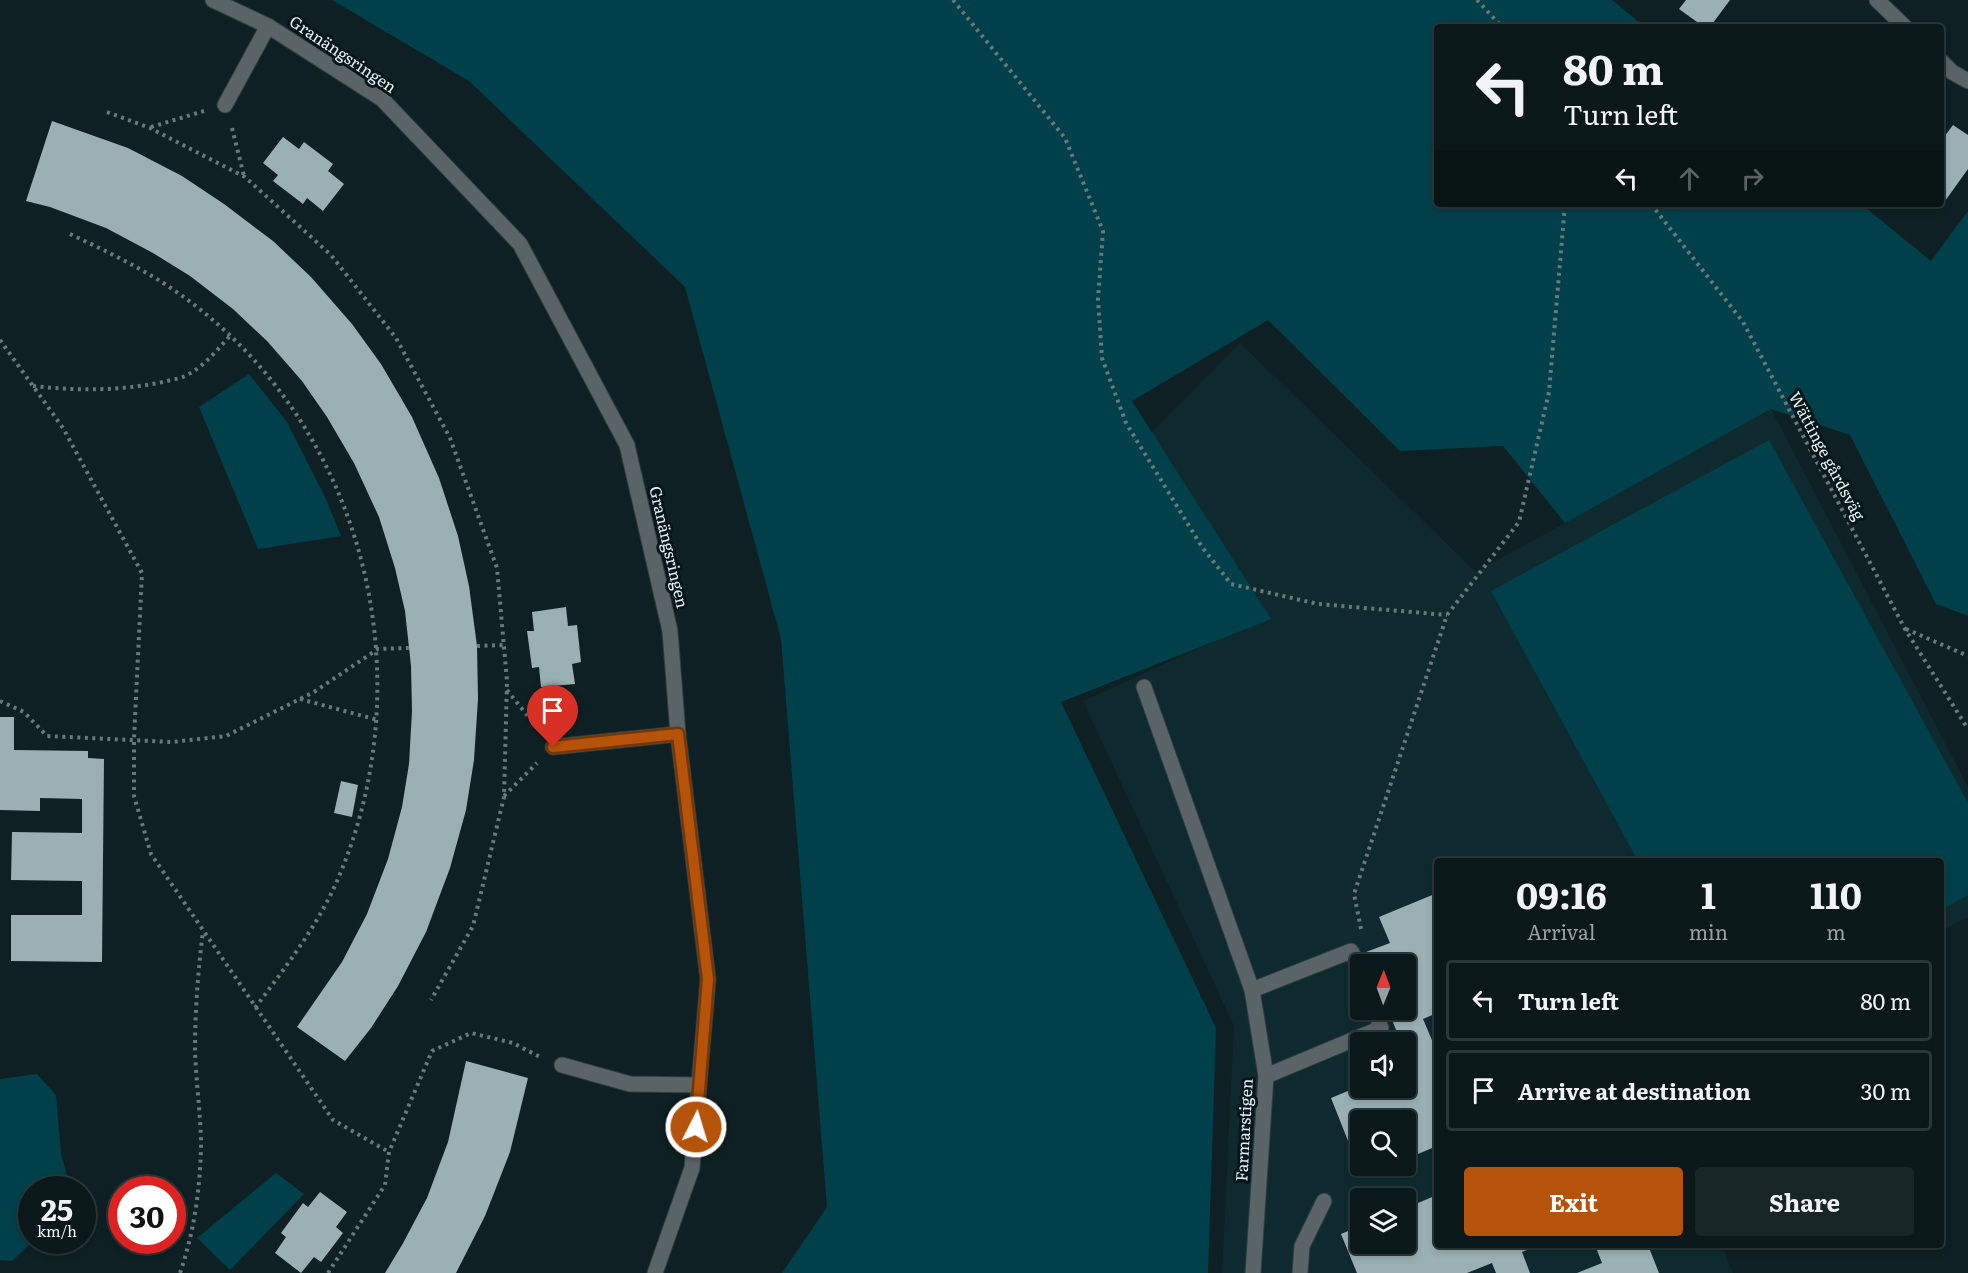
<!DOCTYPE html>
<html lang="en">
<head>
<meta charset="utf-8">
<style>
  body { margin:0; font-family:Literata,serif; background:#182527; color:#f1f3f6; height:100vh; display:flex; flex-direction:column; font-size:22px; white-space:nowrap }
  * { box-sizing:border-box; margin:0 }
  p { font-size:20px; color:#99a0a2 }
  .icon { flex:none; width:33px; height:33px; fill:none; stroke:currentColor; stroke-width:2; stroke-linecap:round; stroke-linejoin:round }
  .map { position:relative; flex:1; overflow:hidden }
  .side { position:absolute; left:1434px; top:858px; width:510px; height:390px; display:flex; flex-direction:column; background:#0a181a; border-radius:6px; box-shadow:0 3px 9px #0003,0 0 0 2px #2a3739 }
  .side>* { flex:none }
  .guide { position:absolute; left:1434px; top:24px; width:510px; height:183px; border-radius:6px; box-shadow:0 3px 9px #0003,0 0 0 2px #2a3739; background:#0a181a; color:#f1f3f6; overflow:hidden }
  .needle { width:39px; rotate:1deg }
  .buttons { position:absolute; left:1350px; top:954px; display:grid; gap:12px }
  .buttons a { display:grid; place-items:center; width:66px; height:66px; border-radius:6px; background:#0a181a; box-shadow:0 3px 9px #0003,0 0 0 2px #2a3739; font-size:30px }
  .speed { position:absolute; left:18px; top:1176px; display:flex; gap:12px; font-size:30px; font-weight:700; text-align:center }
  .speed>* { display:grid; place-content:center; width:78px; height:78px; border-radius:50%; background:#0a181a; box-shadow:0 3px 9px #0003,0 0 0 2px #2a3739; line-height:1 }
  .speed small { font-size:15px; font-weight:400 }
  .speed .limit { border:9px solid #d22; background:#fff; color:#111 }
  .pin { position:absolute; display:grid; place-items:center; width:51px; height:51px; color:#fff; margin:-62px -26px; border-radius:50% 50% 50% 0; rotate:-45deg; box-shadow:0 0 6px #0007 }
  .pin .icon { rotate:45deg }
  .me { position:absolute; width:66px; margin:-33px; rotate:5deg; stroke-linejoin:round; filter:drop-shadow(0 0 4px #0008) }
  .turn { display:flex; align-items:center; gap:21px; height:126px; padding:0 30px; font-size:27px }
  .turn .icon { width:78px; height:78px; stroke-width:2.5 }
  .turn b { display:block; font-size:42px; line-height:51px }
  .lanes { display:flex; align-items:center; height:57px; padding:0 30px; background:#0003; justify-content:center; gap:30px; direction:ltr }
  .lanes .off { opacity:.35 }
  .eta { display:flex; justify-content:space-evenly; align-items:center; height:102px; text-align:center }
  .eta b { font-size:36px; font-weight:700; line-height:42px }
  .cta { display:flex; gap:12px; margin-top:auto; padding:12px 30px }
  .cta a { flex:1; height:69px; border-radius:6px; background:#b45309; color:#fff; font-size:24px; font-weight:700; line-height:69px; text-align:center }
  .cta a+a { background:#182527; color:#f1f3f6 }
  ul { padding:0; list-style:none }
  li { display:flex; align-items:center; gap:18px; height:81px; margin:0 12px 9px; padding:0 18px; border:3px solid #2a3739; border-radius:6px }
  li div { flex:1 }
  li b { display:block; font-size:22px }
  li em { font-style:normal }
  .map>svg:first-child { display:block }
  .built { fill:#0e2a2f; fill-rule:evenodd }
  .green { fill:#00404a }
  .building { fill:#9bb0b4 }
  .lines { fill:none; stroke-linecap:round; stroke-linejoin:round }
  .service-casing { stroke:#2c3d40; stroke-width:17 }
  .minor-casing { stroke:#2c3d40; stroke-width:17 }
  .path { stroke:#69787b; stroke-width:4; stroke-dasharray:3 4.5; stroke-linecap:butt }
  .service { stroke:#5a6365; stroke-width:15 }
  .minor { stroke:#5a6365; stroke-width:15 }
  .route-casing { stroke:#753606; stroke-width:15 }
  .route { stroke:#b45309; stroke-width:10 }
  .labels { text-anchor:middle; stroke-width:6; stroke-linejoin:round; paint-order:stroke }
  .street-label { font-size:16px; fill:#e5f0f3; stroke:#05161a }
</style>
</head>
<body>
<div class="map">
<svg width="1968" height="1273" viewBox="0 0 1968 1273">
  <rect width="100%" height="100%" fill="#0e2023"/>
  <path class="built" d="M1240,343L1476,572L1771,409L1968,787V917L1941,931V861H1437V1245H1721L1733,1273H1222L1234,1026L1083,701L1226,636L1124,460ZM1360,964H1406V1010H1360ZM1360,1042H1406V1088H1360ZM1360,1120H1406V1166H1360ZM1360,1198H1406V1244H1360Z"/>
  <path class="green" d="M332,0H1612L1645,27H1437V204H1861L1931,261L1968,211V616L1936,604L1850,435L1771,409L1565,523L1503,446L1400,451L1268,320L1132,401L1271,619L1061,702L1216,1028L1208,1273H782L827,1207L781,639L685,287L469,81Z
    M249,374L287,422L326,499L341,536L258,549L199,407Z
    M1769,440L1968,803V895L1941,910V861H1638L1491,591Z
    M37,1074L56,1095L61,1154L71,1189L32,1190V1240L33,1241L12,1261L0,1260V1079Z
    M276,1173L304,1194L230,1270L197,1238Z"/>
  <path class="building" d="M1686,0H1730L1710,27H1704L1679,9Z
    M52,121L128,148L182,176L224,204L273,241L311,277L352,324L381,364L412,417L439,478L458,536L469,586L477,646L478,699L474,760L466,810L450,868L426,932L398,986L371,1028L345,1061L297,1027L342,962L367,914L388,859L402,807L409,764L412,711L411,666L405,611L395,568L379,517L354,463L327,417L302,381L267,341L233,309L190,276L153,253L106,228L50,207L26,201Z
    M1953,125L1968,135V169L1940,208L1935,204H1941V141Z
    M283,137L299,149L304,142L333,164L328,171L344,184L323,211L307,198L303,204L273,181L278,175L263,163Z
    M566,607L568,626L577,625L581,662L572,664L575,684L541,687L539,667L532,668L527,631H534L532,612Z
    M0,717H14V750L88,751V758L104,759L102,962L11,961V915H82V881L11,880L12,832L82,833V799L40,798V811L0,810Z
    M341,781L358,785L352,817L334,813Z
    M1437,893V1013L1423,1019L1437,1052V1146L1406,1159V1120H1360V1166H1389L1362,1176L1331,1098L1360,1086L1406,1088V1067L1410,1065L1406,1053V1042H1401L1388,1010H1406V964H1370L1366,952L1390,943L1379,917Z
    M466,1061L528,1078L510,1152L485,1216L456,1273H385L402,1245L427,1198L448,1142Z
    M320,1192L347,1212L336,1227L343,1233L321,1262L314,1257L301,1273L275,1253L286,1237L281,1233L303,1203L308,1207Z
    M1437,1195V1245H1538L1522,1252L1530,1273H1496L1492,1263L1467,1273H1357L1341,1234L1360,1226V1244H1406V1208Z
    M1595,1245H1648L1659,1273H1577L1602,1263Z"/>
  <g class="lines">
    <defs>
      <path id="service" d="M1877,0L1905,27
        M1941,61L1952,72L1968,81
        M225,105L268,26
        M1144,687L1252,990L1351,951L1360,968
        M553,747L678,734
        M562,1065L630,1084L699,1085
        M1266,1076L1381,1028L1375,1010
        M1300,1273L1302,1246L1324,1201"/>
      <path id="minor" d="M213,0L268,26L382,99L520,244L627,445L670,631L678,734L708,979L692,1168L655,1273
        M1252,990L1266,1076L1253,1273"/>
    </defs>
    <use href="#service" class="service-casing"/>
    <use href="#minor" class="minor-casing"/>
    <path class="path" d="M953,0L1065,138L1103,231L1098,299L1102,358L1126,423L1202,547L1231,584L1318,604L1447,615
      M1477,0L1502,27
      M107,112L150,128L245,177L331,255L396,338L450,438L497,568L507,681L504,797L473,926L431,1000
      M151,127L204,111
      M232,128L244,176
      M1651,204L1743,322L1905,629L1968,729
      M70,234C108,252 146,270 181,295C362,424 425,670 340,874C320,923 287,965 255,1008
      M0,340L63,428L142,573L134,739V796L151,854L333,1120L389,1152
      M33,386C77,391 119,391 163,382C170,380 179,379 185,376C204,367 216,351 230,336
      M1906,629L1968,656
      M477,646L504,645
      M507,690L538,729
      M300,699L378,720
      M0,701L24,712L47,736L172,742L226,736L314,692L378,649L409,648
      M504,796L537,763
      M1361,929L1354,894L1447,615L1519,522L1549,392L1565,204
      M180,1273C194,1233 200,1189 201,1147C201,1115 196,1083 195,1050C195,1011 198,971 203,931
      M328,1273L385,1185L389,1152L432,1051L471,1033L513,1043L542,1058"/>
    <use href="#service" class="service"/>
    <use href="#minor" class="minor"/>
  </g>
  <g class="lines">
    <defs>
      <path id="route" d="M553,747L678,734L708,979L696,1127"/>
    </defs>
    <use href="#route" class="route-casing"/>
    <use href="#route" class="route"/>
  </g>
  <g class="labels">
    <g class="street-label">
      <text transform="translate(343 54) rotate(34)" y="6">Granängsringen</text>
      <text transform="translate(1827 456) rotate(62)" y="6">Wättinge gårdsväg</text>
      <text transform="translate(669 547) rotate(77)" y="6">Granängsringen</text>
      <text transform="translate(1244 1130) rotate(-87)" y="6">Farmarstigen</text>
    </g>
  </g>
</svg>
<div class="buttons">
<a><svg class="needle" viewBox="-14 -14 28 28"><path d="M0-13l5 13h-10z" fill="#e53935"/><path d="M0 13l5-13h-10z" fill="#99a0a2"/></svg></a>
<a><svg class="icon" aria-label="sound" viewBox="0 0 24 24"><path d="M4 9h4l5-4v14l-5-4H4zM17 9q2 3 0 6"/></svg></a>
<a><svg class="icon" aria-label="search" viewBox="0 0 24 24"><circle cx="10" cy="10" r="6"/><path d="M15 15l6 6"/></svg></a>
<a><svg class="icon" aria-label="layers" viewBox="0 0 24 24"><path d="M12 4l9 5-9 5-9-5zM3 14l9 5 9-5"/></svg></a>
</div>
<div class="speed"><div>25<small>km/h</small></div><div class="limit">30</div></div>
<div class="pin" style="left:553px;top:747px;background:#d93025"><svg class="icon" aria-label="arrive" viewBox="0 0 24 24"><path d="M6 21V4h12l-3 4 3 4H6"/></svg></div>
<svg class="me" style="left:696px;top:1127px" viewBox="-20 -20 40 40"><circle r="17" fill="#b45309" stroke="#fff" stroke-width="3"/><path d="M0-11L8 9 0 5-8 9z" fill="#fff"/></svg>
<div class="guide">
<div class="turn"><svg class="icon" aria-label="left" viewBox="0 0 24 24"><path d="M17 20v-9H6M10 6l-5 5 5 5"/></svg><div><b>80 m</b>Turn left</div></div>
<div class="lanes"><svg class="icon" aria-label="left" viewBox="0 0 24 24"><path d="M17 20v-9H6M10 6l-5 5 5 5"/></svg><svg class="icon off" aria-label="ahead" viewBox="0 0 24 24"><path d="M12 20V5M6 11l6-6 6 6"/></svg><svg class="icon off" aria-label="right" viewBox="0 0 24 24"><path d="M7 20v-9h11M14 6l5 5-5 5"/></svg></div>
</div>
<section class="side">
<div class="eta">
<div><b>09:16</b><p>Arrival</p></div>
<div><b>1</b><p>min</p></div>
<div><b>110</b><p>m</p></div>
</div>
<ul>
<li><svg class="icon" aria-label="left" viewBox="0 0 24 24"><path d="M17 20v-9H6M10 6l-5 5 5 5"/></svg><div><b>Turn left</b></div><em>80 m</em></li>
<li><svg class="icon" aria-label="arrive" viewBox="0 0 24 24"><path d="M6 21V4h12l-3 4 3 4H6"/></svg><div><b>Arrive at destination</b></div><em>30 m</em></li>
</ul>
<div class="cta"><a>Exit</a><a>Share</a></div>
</section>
</div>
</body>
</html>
